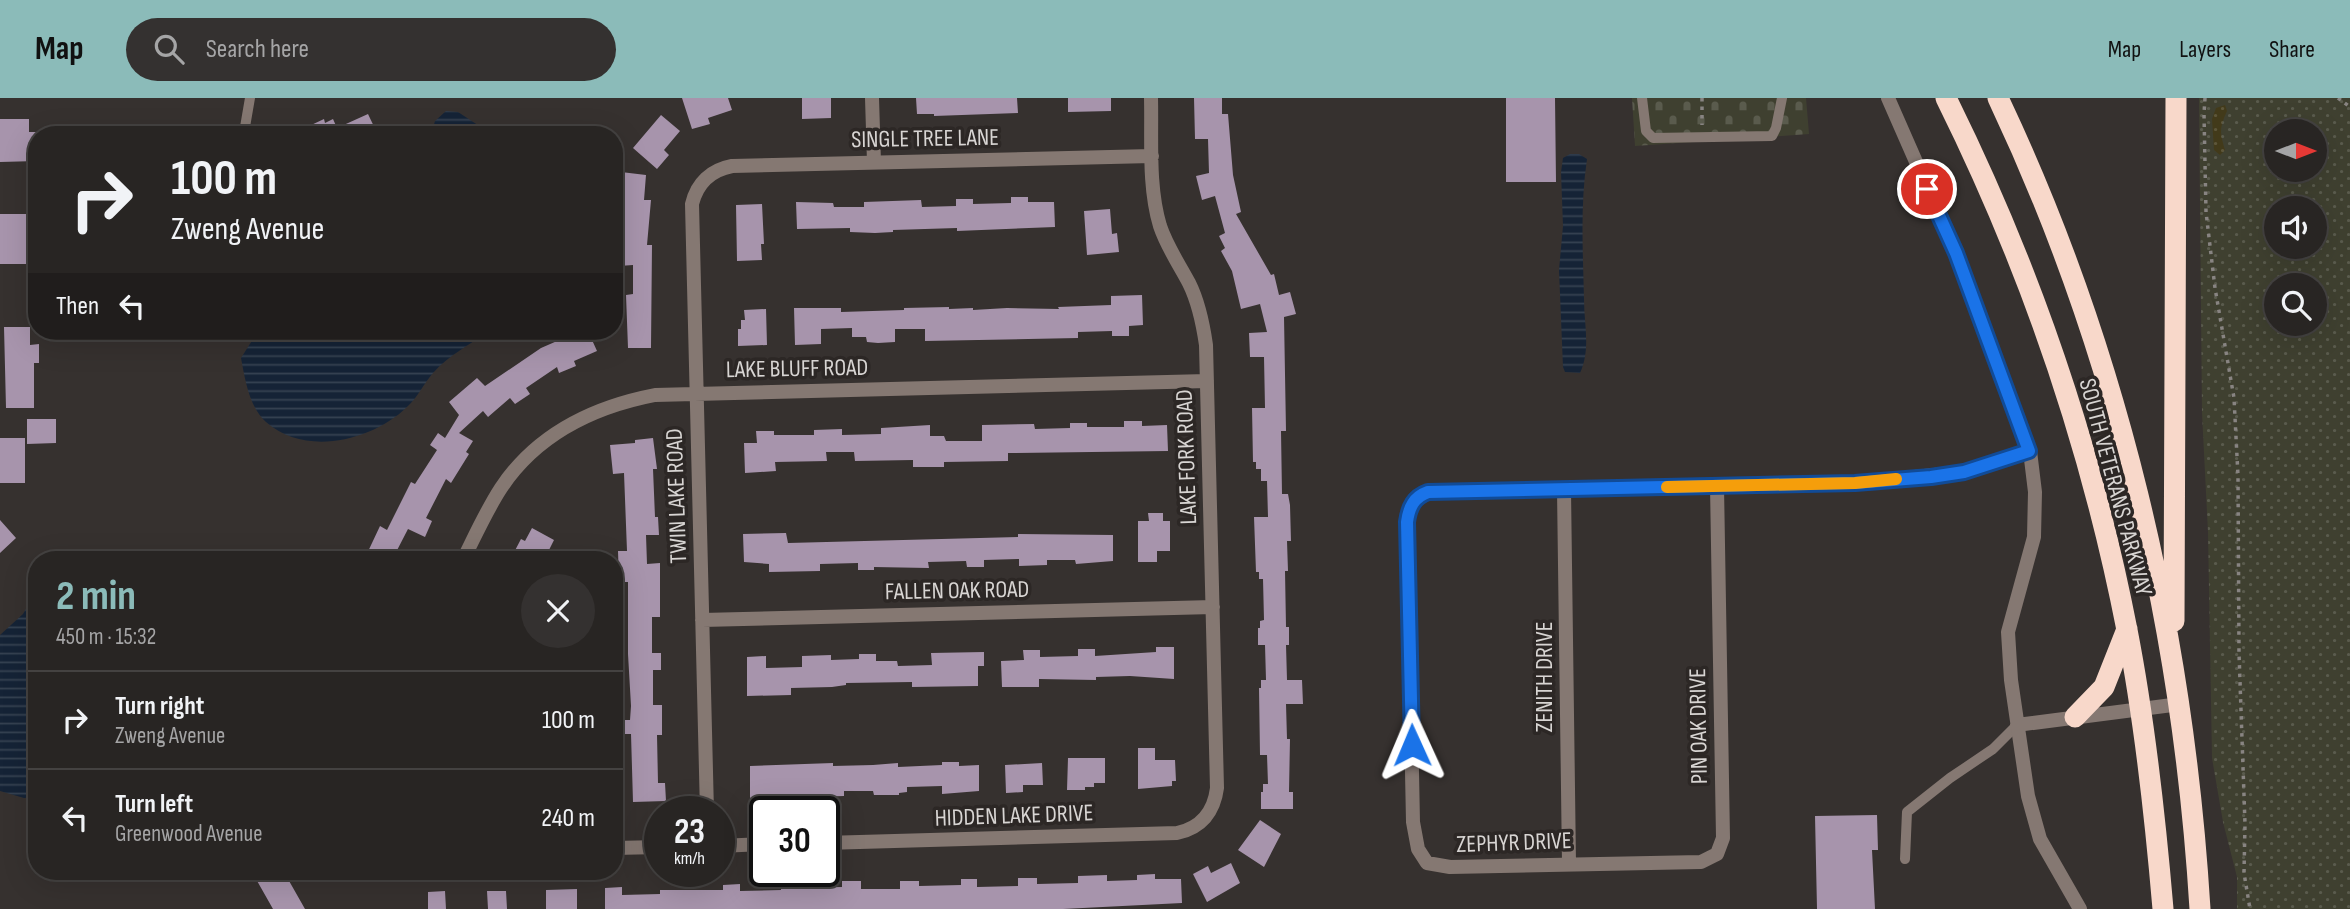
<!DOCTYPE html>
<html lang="en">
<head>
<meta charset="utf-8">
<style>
  body { margin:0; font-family:"Sofia Sans Condensed",sans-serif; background:#343130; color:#f1f3f6; height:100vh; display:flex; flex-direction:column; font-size:26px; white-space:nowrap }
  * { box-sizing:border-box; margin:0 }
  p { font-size:23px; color:#a5a5a6 }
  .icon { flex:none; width:38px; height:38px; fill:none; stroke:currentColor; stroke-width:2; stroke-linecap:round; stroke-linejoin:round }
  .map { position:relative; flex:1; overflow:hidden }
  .drawer { position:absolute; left:28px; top:453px; width:595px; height:329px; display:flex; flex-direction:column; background:#282523; border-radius:28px; box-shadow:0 7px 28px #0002,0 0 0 2px #444241 }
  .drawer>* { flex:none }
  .guide { position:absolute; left:28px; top:28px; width:595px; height:214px; border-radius:28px; box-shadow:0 7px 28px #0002,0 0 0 2px #444241; background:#282523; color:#f1f3f6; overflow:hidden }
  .needle { width:46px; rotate:90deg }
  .fabs { position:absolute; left:2264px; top:21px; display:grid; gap:14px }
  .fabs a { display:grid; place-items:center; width:63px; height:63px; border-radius:50%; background:#282523; box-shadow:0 7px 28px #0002,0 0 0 2px #444241; font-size:35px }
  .speed { position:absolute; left:644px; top:698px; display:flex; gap:14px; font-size:35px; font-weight:700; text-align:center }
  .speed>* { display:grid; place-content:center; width:91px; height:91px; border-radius:50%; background:#282523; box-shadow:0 7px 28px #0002,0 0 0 2px #444241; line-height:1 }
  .speed small { font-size:18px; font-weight:400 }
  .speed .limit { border:4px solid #111; border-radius:10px; background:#fff; color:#111 }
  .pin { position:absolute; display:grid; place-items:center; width:60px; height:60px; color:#fff; margin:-30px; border:4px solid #fff; border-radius:50%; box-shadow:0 2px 7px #0007 }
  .me { position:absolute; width:77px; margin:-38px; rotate:359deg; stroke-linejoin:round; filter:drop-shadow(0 0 5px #0008) }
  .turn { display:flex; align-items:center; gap:24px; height:147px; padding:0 28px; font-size:32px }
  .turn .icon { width:91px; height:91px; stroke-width:2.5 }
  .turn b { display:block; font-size:49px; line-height:60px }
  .then { display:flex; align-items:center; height:66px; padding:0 28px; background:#0003; gap:14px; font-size:26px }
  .round { display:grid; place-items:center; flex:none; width:74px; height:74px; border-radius:37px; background:#343130 }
  .headline { display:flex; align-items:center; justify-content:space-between; height:119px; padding:0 28px }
  h1 { font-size:42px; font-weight:700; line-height:52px; color:#8bbbb9 }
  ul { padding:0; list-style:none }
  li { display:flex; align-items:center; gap:21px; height:98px; padding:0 28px; border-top:2px solid #444241 }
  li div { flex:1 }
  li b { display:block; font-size:26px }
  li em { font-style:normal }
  header { display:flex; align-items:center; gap:42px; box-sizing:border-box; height:98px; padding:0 35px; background:#8bbbb9; color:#111 }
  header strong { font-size:33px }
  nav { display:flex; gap:38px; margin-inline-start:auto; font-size:24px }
  .search { width:490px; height:63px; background:#343130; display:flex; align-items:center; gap:18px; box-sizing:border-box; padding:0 24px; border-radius:38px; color:#a5a5a6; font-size:26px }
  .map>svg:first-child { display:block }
  .grass { fill:url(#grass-dots); fill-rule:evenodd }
  .sand { fill:url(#sand-dots) }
  .cemetery { fill:url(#cemetery-stones) }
  .water { fill:url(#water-rules) }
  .building { fill:#a794ac }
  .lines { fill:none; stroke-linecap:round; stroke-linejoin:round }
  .path { stroke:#888482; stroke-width:3.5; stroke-dasharray:3.5 5; stroke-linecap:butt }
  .lane { stroke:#857872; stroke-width:10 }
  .street { stroke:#857872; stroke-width:14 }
  .highway { stroke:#f8d8ca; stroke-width:21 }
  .route-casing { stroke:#114b97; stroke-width:18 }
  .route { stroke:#1a73e8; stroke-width:12 }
  .slow { stroke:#f59e0b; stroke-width:12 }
  .labels { text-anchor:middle; stroke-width:7; stroke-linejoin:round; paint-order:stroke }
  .street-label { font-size:24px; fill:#d8d5d3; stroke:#2c2725 }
</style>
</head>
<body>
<header>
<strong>Map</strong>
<div class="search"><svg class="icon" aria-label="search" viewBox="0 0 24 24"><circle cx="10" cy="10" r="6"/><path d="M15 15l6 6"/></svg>Search here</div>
<nav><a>Map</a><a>Layers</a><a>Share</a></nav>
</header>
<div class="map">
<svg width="2350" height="811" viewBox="0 0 2350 811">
  <defs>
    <pattern id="grass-dots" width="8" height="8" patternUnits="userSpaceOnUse" patternTransform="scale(1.75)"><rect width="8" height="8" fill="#3f4030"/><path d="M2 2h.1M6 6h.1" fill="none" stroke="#5a5b4d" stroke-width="1.8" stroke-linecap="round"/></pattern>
    <pattern id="sand-dots" width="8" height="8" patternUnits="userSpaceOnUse" patternTransform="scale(1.75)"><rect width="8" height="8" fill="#423a1a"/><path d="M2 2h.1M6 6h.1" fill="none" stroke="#5d563a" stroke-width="1.8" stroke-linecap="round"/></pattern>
    <pattern id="cemetery-stones" width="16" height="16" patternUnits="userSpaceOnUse" patternTransform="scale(1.75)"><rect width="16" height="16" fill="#3f4030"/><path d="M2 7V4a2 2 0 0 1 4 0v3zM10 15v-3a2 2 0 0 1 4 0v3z" fill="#5a5b4d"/></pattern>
    <pattern id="water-rules" width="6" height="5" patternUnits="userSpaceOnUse" patternTransform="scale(1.75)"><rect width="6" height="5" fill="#152336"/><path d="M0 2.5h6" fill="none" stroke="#364252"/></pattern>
  </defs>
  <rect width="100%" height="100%" fill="#36312f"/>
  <path class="grass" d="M2199,0H2350V811H2237V779L2223,724L2212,660L2208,434L2202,315ZM2277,33H2315V72H2277ZM2277,110H2315V149H2277ZM2277,187H2315V226H2277Z"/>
  <path class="sand" d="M2225,7L2227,13C2219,31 2220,34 2225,52L2220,57L2214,52L2212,21L2216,10Z"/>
  <path class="cemetery" d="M1632,0H1806L1809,36L1635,48Z"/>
  <path class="water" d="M446,13L458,14L493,37H431L435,23Z
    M1570,56H1579L1587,61C1580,107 1583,156 1584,201C1584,227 1591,251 1580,275L1565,274L1563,269L1559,172L1563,128L1561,74L1563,60Z
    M258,233H390C399,237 410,239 418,233H488C469,248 450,256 433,275C424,285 418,299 407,309C372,343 305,359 266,324C249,309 245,281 241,260Z
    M37,492V699L24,700L0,693V537L23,516Z"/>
  <path class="building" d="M682,0H728L732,12L708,20L710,26L692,31Z
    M802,0H831V20L802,21Z
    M916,0H1017L1018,15L934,18V16H917Z
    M1068,0H1111V13L1068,14Z
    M1194,0H1222V16H1228L1233,77L1241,114L1236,116L1271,177L1274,176L1279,197L1290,194L1296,216L1284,219L1286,333H1281L1282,396H1288L1290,407L1291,443H1287L1288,473H1285L1286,529H1289V547H1286L1287,582H1302L1303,606H1286L1287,641H1290L1289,694H1293V711H1261V694H1263V686H1268L1267,657H1260L1259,590H1261V582H1266L1265,547H1258V530H1260V523L1264,522L1263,481H1259V474H1256L1254,419H1268L1267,383H1261V371H1256V364H1253L1252,310H1265L1264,259H1250L1249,235L1267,234L1260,206L1241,211L1232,173L1221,153L1225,150L1219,138L1225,135L1215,98L1202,102L1196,78L1209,75L1208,41H1195Z
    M1506,0H1555L1556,84H1506Z
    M368,16L378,37H290L324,21L325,25L333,21L337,30Z
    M661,17L680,33L664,52L669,57L657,71L633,50Z
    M0,21H29V34H37V63L0,64Z
    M621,74L646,77L644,102H651L647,147H652L651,250H628L626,197L633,196V167L619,168L618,147H614Z
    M1011,99H1028V104H1054L1055,129L957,133V130L893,132V134L875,135L850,134V130L797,131L796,104L833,105L834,109H864V104L921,102L922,109L956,108V101H973V106L1011,105Z
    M762,106L764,146H761L762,162L737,163L736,107Z
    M1110,111L1112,136L1117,135L1119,154L1087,157L1084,113Z
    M0,116H27V166H0Z
    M1142,197L1143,227L1129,228V238H1112V233L1078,234V240L925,243V231H895V244L878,245L867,244L866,239H852V230L821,231V246L795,247L794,210H841V214L904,212V210L949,209V211L973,210V212L1007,210L1059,211L1058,209L1111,207V198Z
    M766,211L767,247L738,248V231H741V222H745L744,212Z
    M4,229H30V247L39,246V265H34V310H6Z
    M580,233H588L597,253L574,263L576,268L559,275L557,269L526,290L530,296L515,306L510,300L488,319L483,313L459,335L473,343L466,354L469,356L451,385L446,381L426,420L432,423L425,439L408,431L392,462H364L380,428L387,432L411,384L415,386L437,352L430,347L438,335L445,340L459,317L449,304L477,280L485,288L541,250Z
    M27,321H56V345L27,346Z
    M1124,323H1142V328L1167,327L1168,353L1008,355V363L944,364V369H913V362L855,363L854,354H826L827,363L775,364L776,373L745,375L744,345H757L756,333H774V337H814V332L842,331V337L881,336V330L930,327V338H944L946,343H982V327L1034,326L1035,331L1070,330V325H1087V329H1124Z
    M0,340H25V385H0Z
    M653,340L657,371H653L655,419H658L659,437H646L647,466L660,465V519H652V555H661V572H653V607H662V637H657L658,685H665L666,703L633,704L631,636H623V622H630L631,608L628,556V484H619L618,453H627L624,375L613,376L610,347L635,345V342Z
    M1148,415H1163V423H1170V453H1157V464H1138V423H1149Z
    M0,422L16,440L0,455Z
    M532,430L554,442L544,462H510L521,441L525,443Z
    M786,435L788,445L1018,439V436L1113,437V463L1076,466L1075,462H1047V467L1019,468V461L984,462V469H967L966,463L928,464L929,470L874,469V472H858V465L820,466V473L769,474V466L744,464L743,436Z
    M1156,549H1174V581L1130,578L1096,579V582L1039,581V589H1002L1001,563L1024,562L1023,552H1040V559L1078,558V551H1095V558L1156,554Z
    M984,554V568H978V588L912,589V584L846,585V587L832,589L791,590V597L747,598V559L766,558V570L802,569V558L831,557V562L859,561V556H876V563H897L898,568L932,567L931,555Z
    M1138,650H1155V662H1175L1176,683H1172V688L1138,691Z
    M1068,660H1105V685H1094V689H1085V692H1067Z
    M942,664H959V668L979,667V693L942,696V688L907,689V694L899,695V697H874L873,693H844V698L750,701V668L833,665V668L873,667L898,665V669L942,667Z
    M1042,665L1043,687H1023V694L1006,695L1005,667Z
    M1877,717L1878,752H1872L1875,811H1817L1815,718Z
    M1260,722L1281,736L1264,769L1238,752Z
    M1231,765L1240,785L1207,804L1193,776L1208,768L1211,775Z
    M252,774H284L305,811H273Z
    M1155,776V781H1181L1182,805L1063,811H605V790L622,789V797L660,796V792H723V787L740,786V793L781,792V786L800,785V790L842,789V783H861V791H900V783H919V788L961,787V781H977V789L1018,788V780H1037V786L1078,785V778L1107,777V783L1137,782V777Z
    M577,791V811H546V792Z
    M445,793L446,811H428V794Z
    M487,793H506L507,811H488Z"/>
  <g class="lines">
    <path class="path" d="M1702,0V27
      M2205,0L2204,16L2206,114L2215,190L2234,300L2238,378L2239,555L2245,726L2244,775L2250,811
      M2338,0L2350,9"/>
    <path class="lane" d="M1642,0L1646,33L1653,40L1772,38L1776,30L1782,0
      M245,29L250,0
      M1905,761L1907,714L1950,680L1993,651L2017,627"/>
    <path class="street" d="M872,0L874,64
      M1888,0L1956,155L2030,353L2035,394L2034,439L2008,534L2011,582L2028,698L2040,741L2080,811
      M1717,388L1723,740L1717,756L1701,764L1450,769L1427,765L1418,751L1413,724L1407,424C1409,409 1414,399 1428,394L1855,385L1964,374L2030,353
      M1564,392L1569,765
      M463,462C475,438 486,413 501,390C537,336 593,309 655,297L1207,283
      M702,522L1213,509
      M2017,627L2180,606
      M707,714L692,106C697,85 711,72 732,68L1152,58
      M824,745L1177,735C1201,730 1214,714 1217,690L1206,247C1203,226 1199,205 1189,185C1179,166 1167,149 1160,128C1148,88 1152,42 1151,0
      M719,748L765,746
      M614,750L660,749"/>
    <path class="highway" d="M1946,0C2029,167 2091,348 2127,532C2145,624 2155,717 2163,811
      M1998,0C2118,253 2183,532 2200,811
      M2174,523L2176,0
      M2075,619L2104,589L2127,531"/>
  </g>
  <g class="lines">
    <defs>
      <path id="route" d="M1412,647L1407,424C1409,409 1414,399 1428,394L1855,385L1931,379L1964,374L2029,353L1956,155L1927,91"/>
    </defs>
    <use href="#route" class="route-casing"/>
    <use href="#route" class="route"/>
    <path class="slow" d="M1667,389L1855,385L1896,381"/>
  </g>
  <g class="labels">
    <g class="street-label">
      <text transform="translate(925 40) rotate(-1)" y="8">SINGLE TREE LANE</text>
      <text transform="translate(797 270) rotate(-1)" y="8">LAKE BLUFF ROAD</text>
      <text transform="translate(1186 359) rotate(-92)" y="8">LAKE FORK ROAD</text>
      <text transform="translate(2116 389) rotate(75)" y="8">SOUTH VETERANS PARKWAY</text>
      <text transform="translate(676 398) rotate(-92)" y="8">TWIN LAKE ROAD</text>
      <text transform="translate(957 492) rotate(-1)" y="8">FALLEN OAK ROAD</text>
      <text transform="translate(1544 579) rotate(-90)" y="8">ZENITH DRIVE</text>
      <text transform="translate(1698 628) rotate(-91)" y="8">PIN OAK DRIVE</text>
      <text transform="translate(1014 717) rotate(-2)" y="8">HIDDEN LAKE DRIVE</text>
      <text transform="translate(1514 744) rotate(-2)" y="8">ZEPHYR DRIVE</text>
    </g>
  </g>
</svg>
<div class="fabs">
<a><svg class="needle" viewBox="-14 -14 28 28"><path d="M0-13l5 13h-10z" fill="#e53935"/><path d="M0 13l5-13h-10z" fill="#a5a5a6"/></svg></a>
<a><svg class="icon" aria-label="sound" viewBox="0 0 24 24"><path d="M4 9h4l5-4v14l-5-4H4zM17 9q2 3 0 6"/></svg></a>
<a><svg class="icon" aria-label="search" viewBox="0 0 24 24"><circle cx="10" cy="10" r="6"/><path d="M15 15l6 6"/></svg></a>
</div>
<div class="speed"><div>23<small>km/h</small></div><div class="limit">30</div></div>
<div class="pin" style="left:1927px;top:91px;background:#d93025"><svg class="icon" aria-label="arrive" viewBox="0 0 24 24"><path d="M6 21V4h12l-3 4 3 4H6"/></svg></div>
<svg class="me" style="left:1412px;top:647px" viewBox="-20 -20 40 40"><path d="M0-17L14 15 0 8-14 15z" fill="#1a73e8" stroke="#fff" stroke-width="4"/></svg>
<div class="guide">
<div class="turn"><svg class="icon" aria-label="right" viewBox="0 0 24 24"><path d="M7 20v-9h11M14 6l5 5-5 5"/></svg><div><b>100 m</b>Zweng Avenue</div></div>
<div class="then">Then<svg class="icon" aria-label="left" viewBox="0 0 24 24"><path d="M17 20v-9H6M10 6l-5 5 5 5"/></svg></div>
</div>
<section class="drawer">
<div class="headline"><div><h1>2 min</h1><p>450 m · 15:32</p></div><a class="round"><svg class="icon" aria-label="close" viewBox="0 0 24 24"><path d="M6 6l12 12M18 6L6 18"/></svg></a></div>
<ul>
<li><svg class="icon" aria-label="right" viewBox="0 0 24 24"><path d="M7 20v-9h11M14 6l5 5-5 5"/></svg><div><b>Turn right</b><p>Zweng Avenue</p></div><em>100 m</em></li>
<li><svg class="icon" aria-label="left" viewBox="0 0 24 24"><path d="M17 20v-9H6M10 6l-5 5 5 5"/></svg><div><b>Turn left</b><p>Greenwood Avenue</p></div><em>240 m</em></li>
</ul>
</section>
</div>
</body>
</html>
